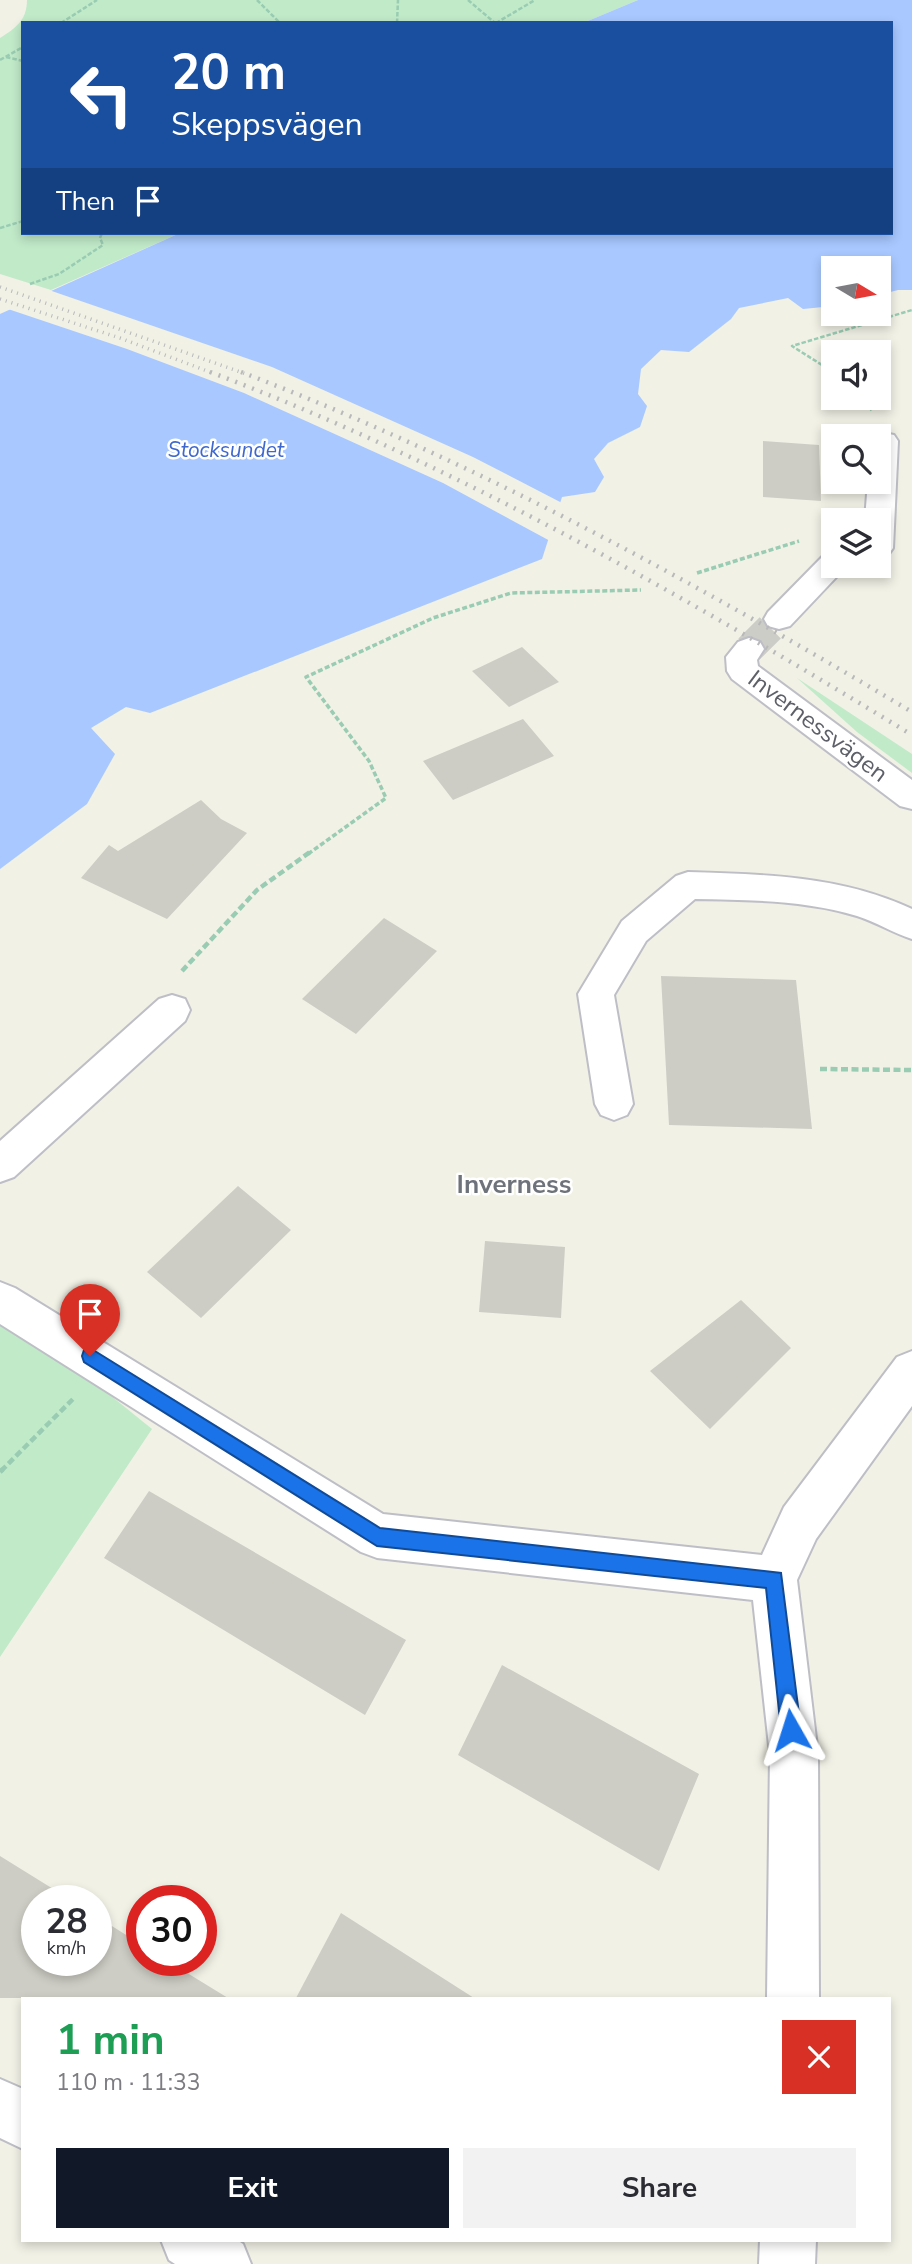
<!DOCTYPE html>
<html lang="en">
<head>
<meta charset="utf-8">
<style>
  body { margin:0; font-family:"Nunito Sans",sans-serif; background:#f2f2f3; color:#2b2b33; height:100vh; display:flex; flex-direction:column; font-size:26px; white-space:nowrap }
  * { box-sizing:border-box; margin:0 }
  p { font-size:23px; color:#7c7c81 }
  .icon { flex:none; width:38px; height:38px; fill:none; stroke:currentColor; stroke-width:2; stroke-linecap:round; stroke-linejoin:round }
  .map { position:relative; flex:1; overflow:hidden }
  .panel { position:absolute; left:21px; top:1997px; width:870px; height:245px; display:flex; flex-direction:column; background:#fff; border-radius:0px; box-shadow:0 4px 10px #0003 }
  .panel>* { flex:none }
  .banner { position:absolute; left:21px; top:21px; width:872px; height:214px; border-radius:0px; box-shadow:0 4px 10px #0003; background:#1a4fa0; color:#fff; overflow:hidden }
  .needle { width:46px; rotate:100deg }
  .fabs { position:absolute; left:821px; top:256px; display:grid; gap:14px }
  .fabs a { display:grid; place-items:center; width:70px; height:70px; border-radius:0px; background:#fff; box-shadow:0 4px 10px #0003; font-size:35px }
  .speed { position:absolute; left:21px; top:1885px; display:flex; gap:14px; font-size:35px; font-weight:700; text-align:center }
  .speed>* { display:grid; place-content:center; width:91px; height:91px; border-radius:50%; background:#fff; box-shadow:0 4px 10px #0003; line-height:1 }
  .speed small { font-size:18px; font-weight:400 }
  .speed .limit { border:10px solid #d22; background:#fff; color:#111 }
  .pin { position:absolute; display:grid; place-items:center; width:60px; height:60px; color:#fff; margin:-72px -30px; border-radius:50% 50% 50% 0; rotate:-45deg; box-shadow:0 0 7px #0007 }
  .pin .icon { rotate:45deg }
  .me { position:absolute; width:77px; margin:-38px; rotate:354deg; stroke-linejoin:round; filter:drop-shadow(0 0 5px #0008) }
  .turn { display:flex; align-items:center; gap:24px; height:147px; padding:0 35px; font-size:32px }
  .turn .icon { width:91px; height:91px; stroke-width:2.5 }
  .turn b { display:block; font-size:49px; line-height:60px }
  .then { display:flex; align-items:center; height:66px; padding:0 35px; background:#0003; gap:14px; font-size:26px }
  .round { display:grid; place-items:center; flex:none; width:74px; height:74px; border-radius:0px; background:#f2f2f3 }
  .overview { display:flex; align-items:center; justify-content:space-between; height:119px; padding:0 35px }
  h1 { font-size:42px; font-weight:700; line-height:52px; color:#1e9e55 }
  .primary-button { display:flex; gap:14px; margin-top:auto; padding:14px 35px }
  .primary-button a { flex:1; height:80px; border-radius:0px; background:#111827; color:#fff; font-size:28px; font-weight:700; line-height:80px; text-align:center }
  .primary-button a+a { background:#f2f2f3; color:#2b2b33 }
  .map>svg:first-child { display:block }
  .green { fill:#c1eac9 }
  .water { fill:#a8c8ff }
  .pier { fill:#f1f1e6 }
  .building { fill:#cecdc5 }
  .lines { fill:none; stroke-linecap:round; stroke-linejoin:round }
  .minor-tunnel { stroke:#cccdc6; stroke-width:30; stroke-dasharray:30 15; stroke-linecap:butt }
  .minor-casing { stroke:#bebec6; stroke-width:4 }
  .path-far3 { stroke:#99ccb2; stroke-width:2.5; stroke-dasharray:4.5 2; stroke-linecap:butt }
  .path-far2 { stroke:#99ccb2; stroke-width:3.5; stroke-dasharray:5 2.5; stroke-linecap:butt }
  .path-far1 { stroke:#99ccb2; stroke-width:4.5; stroke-dasharray:7 3.5; stroke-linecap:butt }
  .path { stroke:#99ccb2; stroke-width:5; stroke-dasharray:9 4.5; stroke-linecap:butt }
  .minor { fill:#fff; fill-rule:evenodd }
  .rail-far1 { stroke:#b9b9bb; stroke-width:3.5; stroke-dasharray:1 5; stroke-linecap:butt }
  .rail { stroke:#b9b9bb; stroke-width:4.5; stroke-dasharray:2 7; stroke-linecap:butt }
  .route { fill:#1a73e8; stroke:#114b97; stroke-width:2 }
  .labels { text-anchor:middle; stroke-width:5; stroke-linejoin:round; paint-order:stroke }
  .far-water-label { font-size:21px; font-style:italic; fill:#3f68ce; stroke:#fff }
  .street-label { font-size:24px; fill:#5d6068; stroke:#fff }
  .neighbourhood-label { font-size:26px; font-weight:bold; fill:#6e727a; stroke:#fff }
</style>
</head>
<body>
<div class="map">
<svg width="912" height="2264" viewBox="0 0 912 2264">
  <rect width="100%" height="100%" fill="#f1f1e6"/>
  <path class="green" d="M27,0H638L583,23H23V233H180L51,290L0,274V38C16,28 27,20 27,0Z
    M797,678L912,754V773L857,732Z
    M0,1320L69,1362L152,1429L0,1657Z"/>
  <path class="water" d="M638,0H912V290H898L879,295L878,268H833V306L803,309L788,298L739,308L731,319L689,352L661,350L641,369L638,394L647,406L640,427L608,443L594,459L604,477L595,492L562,497L542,559L150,713L126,707L91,728L115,754L87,804L0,869V314L180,233H891V23H583Z"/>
  <path class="pier" d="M46,289L272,367L473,457L564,504L552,542L443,483L244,393L127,349L5,308Z"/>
  <path class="building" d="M763,441L819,445L821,501L763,497Z
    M522,647L559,682L509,707L472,671Z
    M523,719L554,756L453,800L423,761Z
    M201,800L221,819L247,833L167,919L81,878L109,845L118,851Z
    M384,918L437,951L356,1034L302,999Z
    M661,976L796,980L812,1129L669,1125Z
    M238,1186L291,1230L201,1318L147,1272Z
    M485,1241L565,1247L561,1318L479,1312Z
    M741,1300L791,1348L710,1429L650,1371Z
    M149,1491L406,1640L365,1715L104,1558Z
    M502,1665L699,1774L659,1871L458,1755Z
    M0,1856L71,1900H37V1960H96V1916L142,1945V1960H166L228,1998H0Z
    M341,1913L474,1998H296Z"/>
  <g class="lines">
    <path class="minor-tunnel" d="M749,649L779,619"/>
    <defs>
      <path id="minor" d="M884,433L894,435L898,441L893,548L888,555L878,557V520H865L868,481H878V436H874Z
        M833,553V565H846L843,570L790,626L779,629L768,626L764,619L768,612L823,556Z
        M749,638L760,642L764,649L757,660L758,666L912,780V809L900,806L732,679L727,671L726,657L738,642Z
        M688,872C764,874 842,876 912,909V939C893,933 876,922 857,916C805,900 749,900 695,899L646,941L614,995L633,1104L627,1115L614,1120L601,1115L595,1104L578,994L622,921L676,876Z
        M172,995L185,999L190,1010L185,1021L14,1177L0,1182V1141L159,999Z
        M0,1282L15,1288L383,1514L762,1555L784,1507L897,1357L912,1351V1406L816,1539L797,1580L818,1755L819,1998H767L770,1755L753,1600L377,1558L361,1552L0,1324Z
        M0,2079L23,2089V2149L0,2138Z
        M161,2240H237L243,2244L251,2264H175L169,2260Z
        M760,2240H816L815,2264H759Z"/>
    </defs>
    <use href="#minor" class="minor-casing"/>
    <path class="path-far3" d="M257,0L280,23
      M468,0L495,23
      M61,23L97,0
      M397,23L398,0
      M496,23L535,0
      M6,57L23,61
      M0,60L23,47
      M0,228L23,221
      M30,284L59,274L103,245L100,238L102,233
      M833,372L792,346L912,310"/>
    <path class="path-far2" d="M861,397L872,410
      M697,573L799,541
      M308,854L386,798L369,761L306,677L433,618L511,593L641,590"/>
    <path class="path-far1" d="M182,971L257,890L310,852
      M820,1069L912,1070
      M1,1471L73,1399"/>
    <path class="path" d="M0,1472L3,1469"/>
    <use href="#minor" class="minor"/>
    <path class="rail-far1" d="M0,287L246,374
      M0,299L120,338L215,374"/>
    <path class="rail" d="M210,372C457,465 688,598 912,735
      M241,372C477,462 696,583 912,712"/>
  </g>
  <path class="route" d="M90,1348L380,1528L781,1573L801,1730L798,1737L791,1740L784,1737L781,1730L766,1588L377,1546L84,1362L82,1356L84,1350Z"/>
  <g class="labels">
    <g class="far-water-label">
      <text x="226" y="457">Stocksundet</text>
    </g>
    <g class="street-label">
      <text transform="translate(818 726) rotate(37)" y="8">Invernessvägen</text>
    </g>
    <g class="neighbourhood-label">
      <text x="514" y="1193">Inverness</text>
    </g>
  </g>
</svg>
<div class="fabs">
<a><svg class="needle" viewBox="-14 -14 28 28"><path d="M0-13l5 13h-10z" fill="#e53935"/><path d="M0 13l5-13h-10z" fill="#7c7c81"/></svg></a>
<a><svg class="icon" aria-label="sound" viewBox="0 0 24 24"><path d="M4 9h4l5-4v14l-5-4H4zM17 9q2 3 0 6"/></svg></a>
<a><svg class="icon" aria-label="search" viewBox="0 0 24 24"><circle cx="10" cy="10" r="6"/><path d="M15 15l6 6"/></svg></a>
<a><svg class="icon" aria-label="layers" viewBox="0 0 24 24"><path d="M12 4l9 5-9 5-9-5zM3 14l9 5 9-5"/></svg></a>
</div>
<div class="speed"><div>28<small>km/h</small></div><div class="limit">30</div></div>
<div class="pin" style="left:90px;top:1356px;background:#d93025"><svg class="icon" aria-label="arrive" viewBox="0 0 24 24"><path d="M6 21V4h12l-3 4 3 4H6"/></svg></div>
<svg class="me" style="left:791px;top:1730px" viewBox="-20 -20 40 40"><path d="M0-17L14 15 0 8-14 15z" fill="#1a73e8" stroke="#fff" stroke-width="4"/></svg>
<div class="banner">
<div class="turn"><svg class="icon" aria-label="left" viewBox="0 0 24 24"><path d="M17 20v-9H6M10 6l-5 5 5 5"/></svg><div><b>20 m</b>Skeppsvägen</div></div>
<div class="then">Then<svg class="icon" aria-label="arrive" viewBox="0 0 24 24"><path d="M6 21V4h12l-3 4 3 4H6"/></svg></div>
</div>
<section class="panel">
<div class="overview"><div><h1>1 min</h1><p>110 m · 11:33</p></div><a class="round" style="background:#d93025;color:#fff"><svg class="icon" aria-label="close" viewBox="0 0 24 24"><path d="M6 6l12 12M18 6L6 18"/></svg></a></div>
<div class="primary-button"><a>Exit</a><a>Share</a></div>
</section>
</div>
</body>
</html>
